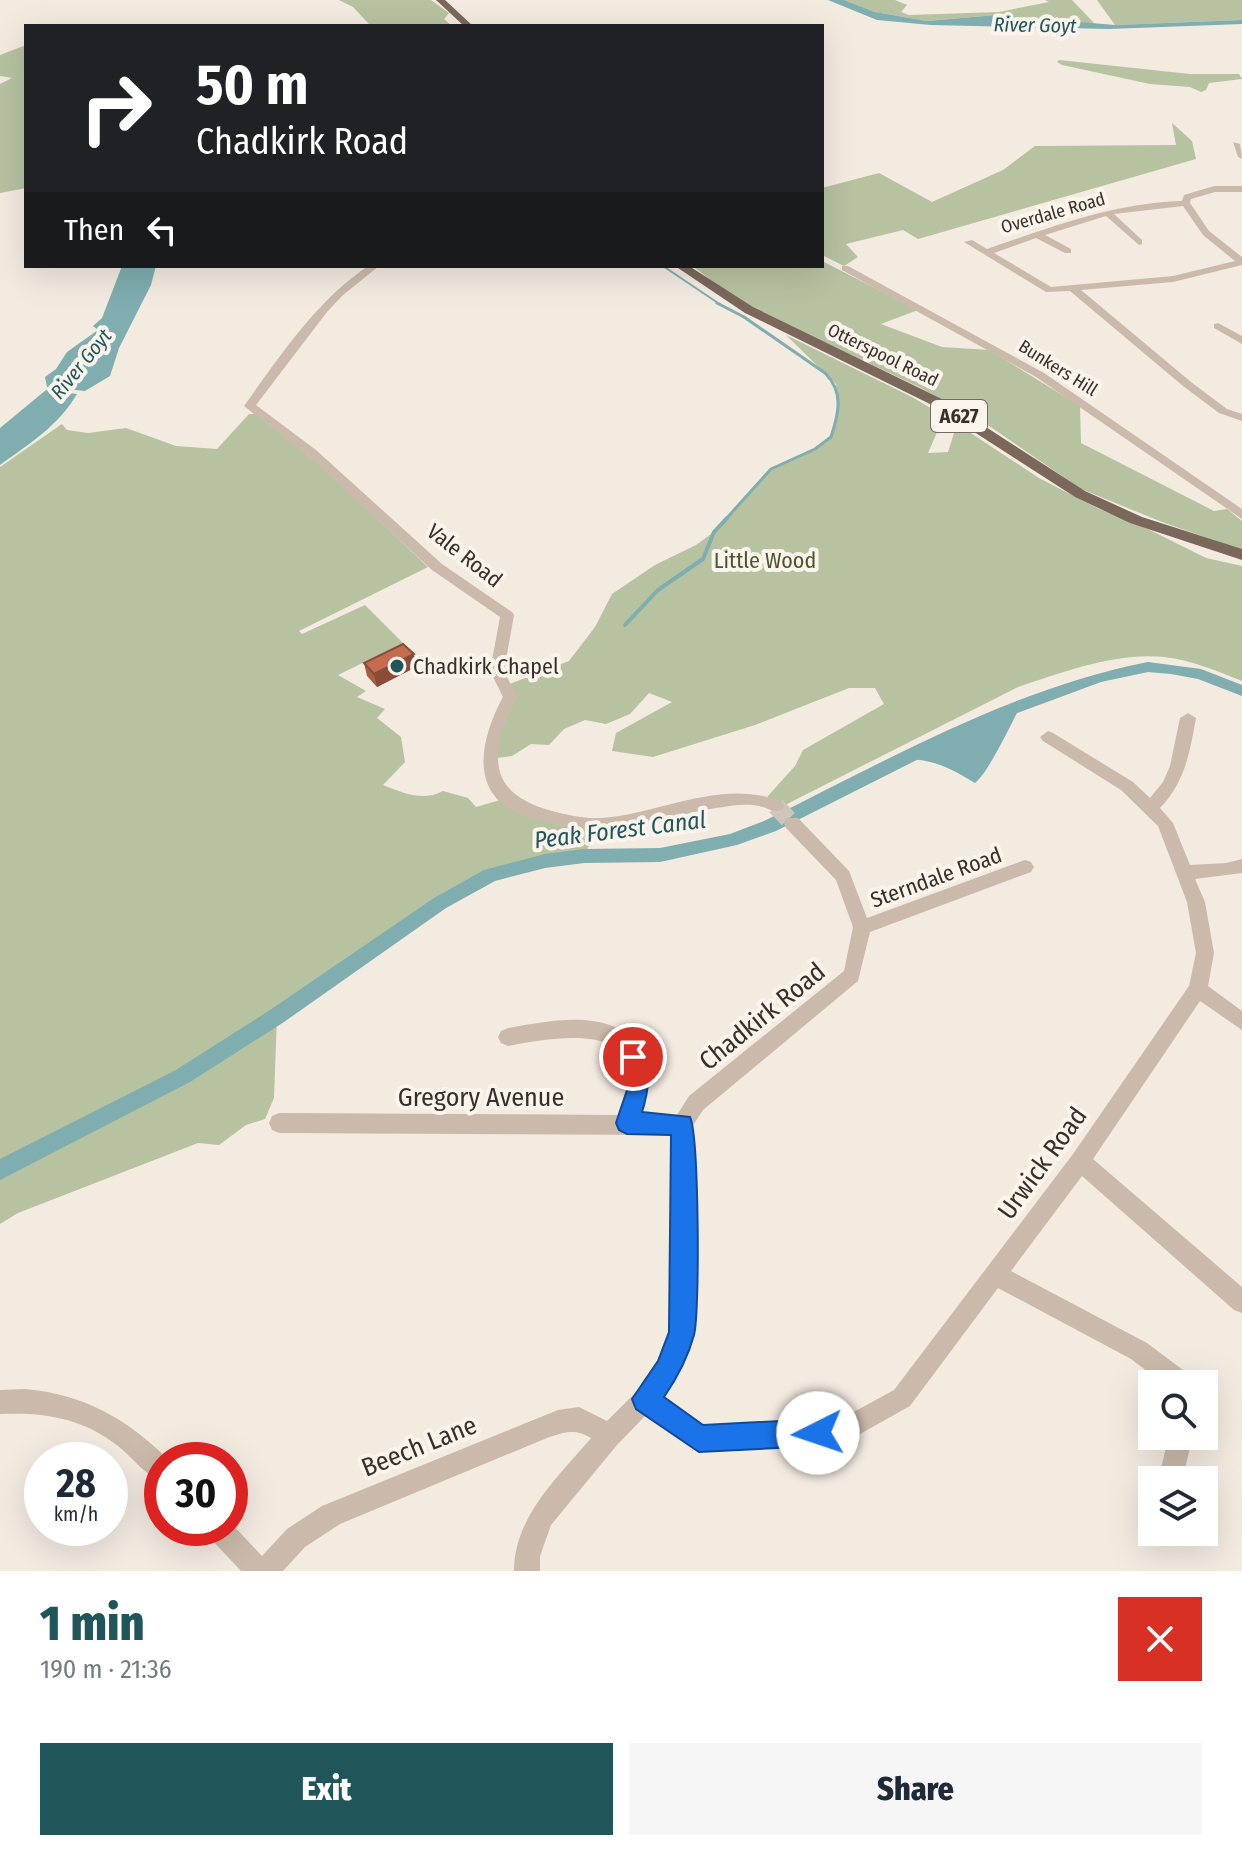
<!DOCTYPE html>
<html lang="en">
<head>
<meta charset="utf-8">
<style>
  body { margin:0; font-family:"Fira Sans Condensed",sans-serif; background:#f6f6f7; color:#1f2937; height:100vh; display:flex; flex-direction:column; font-size:30px; white-space:nowrap }
  * { box-sizing:border-box; margin:0 }
  p { font-size:26px; color:#747a83 }
  .icon { flex:none; width:44px; height:44px; fill:none; stroke:currentColor; stroke-width:2; stroke-linecap:round; stroke-linejoin:round }
  .map { position:relative; height:1571px; overflow:hidden }
  .panel { display:flex; flex-direction:column; background:#fff; flex:1 }
  .panel>* { flex:none }
  .top-card { position:absolute; left:24px; top:24px; width:800px; height:244px; border-radius:0px; box-shadow:0 8px 32px #0002; background:#202124; color:#fff; overflow:hidden }
  .tools { position:absolute; left:1138px; top:1370px; display:grid; gap:16px }
  .tools a { display:grid; place-items:center; width:80px; height:80px; border-radius:0px; background:#fff; box-shadow:0 8px 32px #0002; font-size:40px }
  .speed { position:absolute; left:24px; top:1442px; display:flex; gap:16px; font-size:40px; font-weight:700; text-align:center }
  .speed>* { display:grid; place-content:center; width:104px; height:104px; border-radius:50%; background:#fff; box-shadow:0 8px 32px #0002; line-height:1 }
  .speed small { font-size:20px; font-weight:400 }
  .speed .limit { border:12px solid #d22; background:#fff; color:#111 }
  .pin { position:absolute; display:grid; place-items:center; width:68px; height:68px; color:#fff; margin:-34px; border:4px solid #fff; border-radius:50%; box-shadow:0 2px 8px #0007 }
  .me { position:absolute; width:88px; margin:-44px; rotate:266deg; stroke-linejoin:round; filter:drop-shadow(0 0 6px #0008) }
  .turn { display:flex; align-items:center; gap:28px; height:168px; padding:0 40px; font-size:36px }
  .turn .icon { width:104px; height:104px; stroke-width:2.5 }
  .turn b { display:block; font-size:56px; line-height:68px }
  .then { display:flex; align-items:center; height:76px; padding:0 40px; background:#0003; gap:16px; font-size:30px }
  .round { display:grid; place-items:center; flex:none; width:84px; height:84px; border-radius:0px; background:#f6f6f7 }
  .summary { display:flex; align-items:center; justify-content:space-between; height:136px; padding:0 40px }
  h1 { font-size:48px; font-weight:800; line-height:60px; color:#20565a }
  .action { display:flex; gap:16px; margin-top:auto; padding:16px 40px }
  .action a { flex:1; height:92px; border-radius:0px; background:#20565a; color:#fff; font-size:32px; font-weight:800; line-height:92px; text-align:center }
  .action a+a { background:#f6f6f7; color:#1f2937 }
  .map>svg:first-child { display:block }
  .green { fill:#b6c2a0 }
  .water { fill:#7fadb0 }
  .lines { fill:none; stroke-linecap:round; stroke-linejoin:round }
  .stream-far2 { stroke:#7fadb0; stroke-width:2 }
  .stream-far1 { stroke:#7fadb0; stroke-width:3 }
  .stream { stroke:#7fadb0; stroke-width:4 }
  .canal { fill:#7fadb0; fill-rule:evenodd }
  .minor-tunnel { stroke:#cec5bc; stroke-width:18; stroke-dasharray:18 9; stroke-linecap:butt }
  .minor { fill:#cbbaab; fill-rule:evenodd }
  .major { fill:#7b675c; fill-rule:evenodd }
  .wall { fill:#a95d42 }
  .shaded-wall { fill:#894c36 }
  .building { fill:#c46c4d; stroke:#894c36; stroke-width:2 }
  .route { fill:#1a73e8; stroke:#114b97; stroke-width:2 }
  .poi-dot { fill:#20565a; stroke:#faf4ec; stroke-width:3 }
  .labels { text-anchor:middle; stroke-width:8; stroke-linejoin:round; paint-order:stroke }
  .far-street-label { font-size:18px; fill:#392f2a; stroke:#faf4ec }
  .far-water-label { font-size:20px; font-style:italic; fill:#20565a; stroke:#faf4ec }
  .shield { fill:#faf4ec; stroke:#736a64; stroke-width:2 }
  .shield-label { font-size:20px; font-weight:bold; fill:#392f2a }
  .street-label { font-size:22px; fill:#392f2a; stroke:#faf4ec }
  .park-label { font-size:22px; fill:#48572e; stroke:#faf4ec }
  .poi-label { font-size:22px; fill:#392f2a; stroke:#faf4ec; text-anchor:start }
  .water-label { font-size:24px; font-style:italic; fill:#20565a; stroke:#faf4ec }
  .near-street-label { font-size:26px; fill:#392f2a; stroke:#faf4ec }
</style>
</head>
<body>
<div class="map">
<svg width="1242" height="1571" viewBox="0 0 1242 1571">
  <rect width="100%" height="100%" fill="#f3eae0"/>
  <path class="green" d="M339,0H431L449,13L444,19L452,26H367L369,24L353,7Z
    M844,0H895L907,5L901,12L909,15L999,12L1049,2L1045,0H1072L1095,24L996,15L927,21L875,12Z
    M1097,0H1242V20L1115,25Z
    M26,45V188L0,193V84L12,78L0,76V55Z
    M1059,60L1190,74H1239L1242,79L1209,83L1206,90L1201,92L1190,87L1150,84L1062,65L1057,62Z
    M1172,123L1192,141L1196,159L918,239L903,230L846,244L858,257L844,266L822,255V188L879,173L932,202L1003,170L1035,146L1176,145Z
    M822,261L918,310L881,324L942,347L989,350L1080,406L1081,443L1214,511L1227,509L1242,521V550L1162,522L1081,489L979,419L919,387L762,313L724,291L693,266H822Z
    M786,335L912,397L944,416L928,453L948,452L957,424L1039,478L1097,508L1150,530L1206,558L1242,566V681C1217,671 1191,660 1164,657C1116,652 1063,672 1018,687L783,806L767,797L795,766L803,750L884,704L875,688H849L755,725L653,757L612,751L616,733L672,702L649,693L630,714L606,724L585,720L564,729L549,745L531,744L512,756L490,759L505,686L569,661L595,627L612,594L655,565L696,545L714,532L771,469L815,449L831,437L838,408L836,384Z
    M249,414H256L322,467L428,567L299,631L302,634L365,605L403,643L338,675L366,691L357,697L385,709L377,718L401,737L405,762L383,785C403,793 423,802 443,791L468,798L476,807L504,799L599,824L584,856C552,860 517,864 488,876C413,909 343,969 277,1016L274,1098L265,1119L246,1125L219,1145L198,1143L18,1213L0,1224V467L62,424L67,430L88,433L126,428L176,446L217,449Z"/>
  <path class="water" d="M828,0H844L875,12L927,21L996,15L1115,25L1242,20V24L1109,29L931,25L877,20Z
    M122,266H156L151,285L119,348L110,376L85,391L47,387L45,377L56,369L67,352L98,330L93,326L102,318Z
    M46,390L77,394C58,426 29,444 0,465V428Z
    M1022,703C1012,722 989,772 975,783C952,769 935,760 908,759Z"/>
  <g class="lines">
    <path class="stream-far2" d="M663,266L721,305"/>
    <path class="stream-far1" d="M717,303L744,317L825,373C844,392 839,413 831,437L815,449L771,469L725,520"/>
    <path class="stream" d="M625,625L658,590L703,559L714,532L727,518"/>
    <path class="canal" d="M1148,662L1201,669L1242,685V696L1198,679L1171,674L1148,672L1101,682L988,724L776,831L737,845L660,862L584,863L545,868L495,881L446,908L284,1022L190,1082L0,1180V1159L176,1070L270,1010L434,898L484,870L545,854L584,849L660,848L730,834L764,821C888,760 1011,689 1148,662Z"/>
    <path class="minor-tunnel" d="M776,806L792,823"/>
    <path class="minor" d="M1233,142L1240,144L1242,159L1238,157Z
      M1214,186H1242V192H1215L1191,199L1190,203L1209,231L1242,257V265L1173,282L1081,290L1191,382L1227,409L1242,414V421L1219,413L1183,386L1070,291L1046,292L964,242L972,240L987,249C1051,227 1114,203 1182,201L1184,195ZM1183,206L1203,235L1235,261L1173,276L1051,287L994,253L1036,238L1065,253H1071V249L1045,235L1106,216L1139,245L1142,244V240L1114,214Z
      M368,266H379L343,295L327,312L256,405L316,450L442,564L512,612L514,615L504,671L517,697C490,751 484,793 552,811C568,815 584,819 601,818C660,814 723,777 782,802L784,806L782,810C772,813 768,808 759,806C745,803 730,806 716,808C678,814 640,827 602,830C584,832 565,827 548,822C534,819 519,815 508,808C468,782 485,730 503,697L490,671L500,617L432,570L308,456L244,406C280,356 316,301 368,266Z
      M842,266H848L1044,373L1242,509V519L1036,377L842,270Z
      M1218,323L1242,336V344L1214,328V324Z
      M1188,713L1196,718C1190,752 1185,782 1160,808L1173,823L1190,865L1226,863L1242,859V873L1195,879L1205,902L1214,953L1208,986L1242,1011V1030L1200,1001L1093,1159L1242,1287V1313L1234,1310L1082,1176L1011,1271L1147,1343L1191,1376L1195,1384H1164L1131,1359L998,1288L910,1406L844,1443L699,1451L646,1415L617,1445L551,1525L540,1556V1571H514C514,1517 558,1477 591,1438C575,1428 564,1432 547,1438L340,1524L305,1547L283,1571H241L209,1537L205,1528H230V1522L262,1556L287,1529L322,1506L558,1410L579,1407L607,1421L637,1391L666,1347L671,1332L675,1236L672,1135L279,1133L272,1130L269,1123L272,1116L279,1113L620,1115C659,1021 566,1035 508,1046L501,1043L498,1037L501,1031L508,1028C549,1021 615,1006 640,1050C652,1071 649,1093 640,1115H677L689,1096L844,971L853,927L836,880L786,828L784,823L786,818H798L849,871L867,918L1025,860L1031,862L1034,867L1031,872L870,932L858,981L703,1110L692,1127L697,1236L693,1332L684,1361L661,1396L702,1427L841,1419L894,1390L1073,1154L1189,986L1196,953L1187,902L1158,826L1121,790L1043,741L1040,737L1048,731L1053,733L1133,782L1150,798L1163,782L1170,766L1180,718Z
      M25,1389C84,1394 127,1419 169,1460H162V1482C145,1475 133,1458 118,1446C83,1418 44,1412 0,1414V1390Z
      M1169,1436H1193L1182,1480H1158Z"/>
    <path class="major" d="M436,0H445L473,26H464Z
      M675,266H689L753,307L944,400L1085,491L1142,517L1242,549V560L1130,523L1075,497L934,406L745,313Z"/>
  </g>
  <path class="wall" d="M364,663L416,667L377,687L367,676Z"/>
  <path class="shaded-wall" d="M414,654L416,667L377,687L374,674Z"/>
  <path class="building" d="M403,644L414,654L374,674L364,663Z"/>
  <path class="route" d="M633,1047L641,1050C651,1072 649,1090 642,1112L690,1117C699,1137 700,1312 694,1335C688,1357 677,1378 664,1397L703,1425L818,1419L827,1423L831,1433L827,1442L818,1446L699,1452L636,1409L632,1399L658,1361L669,1332L671,1135L627,1134L619,1130L616,1123L628,1087L622,1057L626,1050Z"/>
  <circle class="poi-dot" cx="397" cy="666" r="8"/>
  <g class="labels">
    <g class="far-street-label">
      <text transform="translate(1053 213) rotate(-16)" y="6">Overdale Road</text>
      <text transform="translate(883 355) rotate(26)" y="6">Otterspool Road</text>
      <text transform="translate(1058 368) rotate(32)" y="6">Bunkers Hill</text>
    </g>
    <g class="far-water-label">
      <text transform="translate(1035 25) rotate(1)" y="7">River Goyt</text>
      <text transform="translate(81 364) rotate(-51)" y="7">River Goyt</text>
    </g>
    <rect class="shield" x="931" y="400" width="56" height="32" rx="6"/>
    <g class="shield-label">
      <text x="959" y="423">A627</text>
    </g>
    <g class="street-label">
      <text transform="translate(465 555) rotate(38)" y="8">Vale Road</text>
      <text transform="translate(936 877) rotate(-20)" y="8">Sterndale Road</text>
    </g>
    <g class="park-label">
      <text x="765" y="568">Little Wood</text>
    </g>
    <g class="poi-label">
      <text x="413" y="674">Chadkirk Chapel</text>
    </g>
    <g class="water-label">
      <text transform="translate(620 830) rotate(-7)" y="8">Peak Forest Canal</text>
    </g>
    <g class="near-street-label">
      <text transform="translate(762 1016) rotate(-39)" y="9">Chadkirk Road</text>
      <text x="481" y="1106">Gregory Avenue</text>
      <text transform="translate(1042 1163) rotate(-54)" y="9">Urwick Road</text>
      <text transform="translate(419 1446) rotate(-22)" y="9">Beech Lane</text>
    </g>
  </g>
</svg>
<div class="tools">
<a><svg class="icon" aria-label="search" viewBox="0 0 24 24"><circle cx="10" cy="10" r="6"/><path d="M15 15l6 6"/></svg></a>
<a><svg class="icon" aria-label="layers" viewBox="0 0 24 24"><path d="M12 4l9 5-9 5-9-5zM3 14l9 5 9-5"/></svg></a>
</div>
<div class="speed"><div>28<small>km/h</small></div><div class="limit">30</div></div>
<div class="pin" style="left:633px;top:1057px;background:#d93025"><svg class="icon" aria-label="arrive" viewBox="0 0 24 24"><path d="M6 21V4h12l-3 4 3 4H6"/></svg></div>
<svg class="me" style="left:818px;top:1433px" viewBox="-20 -20 40 40"><circle r="19" fill="#fff"/><path d="M0-13L10 11 0 6-10 11z" fill="#1a73e8"/></svg>
<div class="top-card">
<div class="turn"><svg class="icon" aria-label="right" viewBox="0 0 24 24"><path d="M7 20v-9h11M14 6l5 5-5 5"/></svg><div><b>50 m</b>Chadkirk Road</div></div>
<div class="then">Then<svg class="icon" aria-label="left" viewBox="0 0 24 24"><path d="M17 20v-9H6M10 6l-5 5 5 5"/></svg></div>
</div>
</div>
<section class="panel">
<div class="summary"><div><h1>1 min</h1><p>190 m · 21:36</p></div><a class="round" style="background:#d93025;color:#fff"><svg class="icon" aria-label="close" viewBox="0 0 24 24"><path d="M6 6l12 12M18 6L6 18"/></svg></a></div>
<div class="action"><a>Exit</a><a>Share</a></div>
</section>
</body>
</html>
